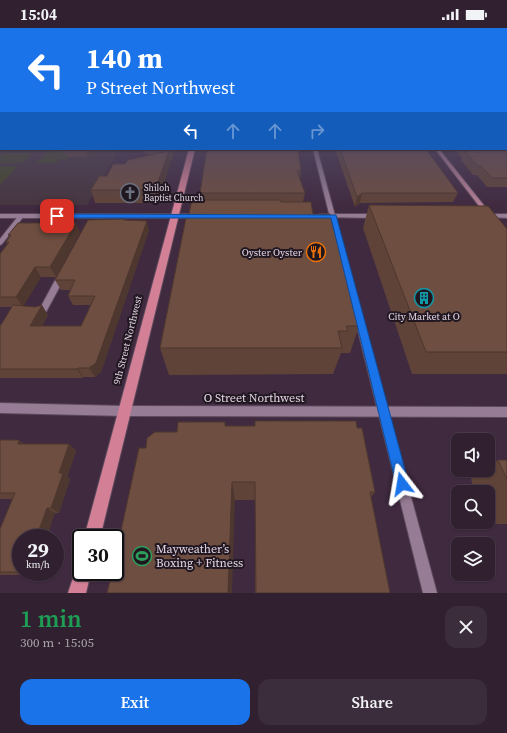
<!DOCTYPE html>
<html lang="en">
<head>
<meta charset="utf-8">
<style>
  body { margin:0; font-family:"Source Serif 4",serif; background:#3c2d3c; color:#f1f3f6; height:100vh; display:flex; flex-direction:column; font-size:15px; white-space:nowrap }
  * { box-sizing:border-box; margin:0 }
  p { font-size:13px; color:#a8a3ab }
  .icon { flex:none; width:22px; height:22px; fill:none; stroke:currentColor; stroke-width:2; stroke-linecap:round; stroke-linejoin:round }
  .map { position:relative; height:565px; overflow:hidden }
  .drawer { display:flex; flex-direction:column; background:#302030; flex:1 }
  .drawer>* { flex:none }
  .guide { position:absolute; left:0px; top:0px; width:507px; height:122px; box-shadow:0 1px 3px #0004,0 0 0 1px #4b3e4c; background:#1a73e8; color:#fff; overflow:hidden }
  .buttons { position:absolute; left:451px; top:405px; display:grid; gap:8px }
  .buttons a { display:grid; place-items:center; width:44px; height:44px; border-radius:8px; background:#302030; box-shadow:0 1px 3px #0004,0 0 0 1px #4b3e4c; font-size:20px }
  .speed { position:absolute; left:12px; top:501px; display:flex; gap:8px; font-size:20px; font-weight:700; text-align:center }
  .speed>* { display:grid; place-content:center; width:52px; height:52px; border-radius:50%; background:#302030; box-shadow:0 1px 3px #0004,0 0 0 1px #4b3e4c; line-height:1 }
  .speed small { font-size:10px; font-weight:400 }
  .speed .limit { border:2px solid #111; border-radius:6px; background:#fff; color:#111 }
  .pin { position:absolute; display:grid; place-items:center; width:34px; height:34px; color:#fff; margin:-17px; border-radius:8px; box-shadow:0 2px 6px #0006 }
  .me { position:absolute; width:44px; margin:-22px; rotate:346deg; stroke-linejoin:round; filter:drop-shadow(0 0 3px #0008) }
  .turn { display:flex; align-items:center; gap:14px; height:84px; padding:0 20px; font-size:18px }
  .turn .icon { width:52px; height:52px; stroke-width:2.5 }
  .turn b { display:block; font-size:28px; line-height:34px }
  .lanes { display:flex; align-items:center; height:38px; padding:0 20px; background:#0003; justify-content:center; gap:20px; direction:ltr }
  .lanes .off { opacity:.35 }
  .round { display:grid; place-items:center; flex:none; width:42px; height:42px; border-radius:12px; background:#3c2d3c }
  .head { display:flex; align-items:center; justify-content:space-between; height:68px; padding:0 20px }
  h1 { font-size:24px; font-weight:600; line-height:30px; color:#1e9e55 }
  .button { display:flex; gap:8px; margin-top:auto; padding:8px 20px }
  .button a { flex:1; height:46px; border-radius:12px; background:#1a73e8; color:#fff; font-size:16px; font-weight:600; line-height:46px; text-align:center }
  .button a+a { background:#3c2d3c; color:#f1f3f6 }
  .status { display:flex; justify-content:space-between; align-items:center; height:28px; padding:0 20px; background:#302030; direction:ltr }
  .status svg { height:11px; fill:currentColor }
  .map>svg:first-child { display:block }
  .education { fill:#46353f }
  .green { fill:#424727 }
  .lines { fill:none; stroke-linecap:round; stroke-linejoin:round }
  .minor-casing { stroke:#5c495b; stroke-width:2 }
  .tertiary-casing { stroke:#5c495b; stroke-width:2 }
  .secondary-casing { stroke:#5c495b; stroke-width:2 }
  .primary-casing { stroke:#5c495b; stroke-width:2 }
  .minor { fill:#967c95; fill-rule:evenodd }
  .tertiary { fill:#967c95; fill-rule:evenodd }
  .secondary { fill:#b47e95; fill-rule:evenodd }
  .primary { fill:#d38096; fill-rule:evenodd }
  .wall { fill:#5f4338 }
  .shaded-wall { fill:#4d372e }
  .building { fill:#6e4e41; stroke:#4d372e }
  .route { fill:#1a73e8; stroke:#114b97 }
  .labels { text-anchor:middle; stroke-width:4; stroke-linejoin:round; paint-order:stroke }
  .far-poi-label { font-size:9px; fill:#e3d5e3; stroke:#211721; text-anchor:start }
  .poi-label { font-size:10px; fill:#e3d5e3; stroke:#211721; text-anchor:end }
  .street-label { font-size:10px; fill:#e3d5e3; stroke:#211721 }
  .near-street-label { font-size:12px; fill:#e3d5e3; stroke:#211721 }
  .near-poi-label { font-size:12px; fill:#e3d5e3; stroke:#211721; text-anchor:start }
</style>
</head>
<body>
<div class="status"><b>15:04</b><svg viewBox="0 0 49 12"><path d="M0 12V9h3v3zM5 12V6h3v6zM10 12V3h3v9zM15 12V0h3v12zM26 1h20v11H26zM47 4h2v5h-2z"/></svg></div>
<div class="map">
<svg width="507" height="565" viewBox="0 0 507 565">
  <rect width="100%" height="100%" fill="#402a40"/>
  <path class="education" d="M0,100L1,121H119L87,177H0Z"/>
  <path class="green" d="M49,121H65L69,129L68,131H60L56,135H37Z
    M3,125H32L23,135H0V128Z
    M0,138H18L0,157Z"/>
  <g class="lines">
    <defs>
      <path id="minor" d="M313,121H317L437,565H423Z
        M21,186L24,188L2,216L0,217V211L19,187Z
        M59,245H62L66,247L45,286H39L38,284Z"/>
      <path id="tertiary" d="M0,186H198L201,188L198,190H0Z
        M320,186H376L379,188L376,190L318,189V187Z
        M486,186H507V190L484,189V187Z
        M0,375L125,378L507,379V389L125,388L0,385Z"/>
      <path id="secondary" d="M435,121H439L490,185V187H486Z"/>
      <path id="primary" d="M189,121H195L100,510H84Z
        M81,537V544H91L86,565H68L77,538Z"/>
    </defs>
    <use href="#minor" class="minor-casing"/>
    <use href="#tertiary" class="tertiary-casing"/>
    <use href="#secondary" class="secondary-casing"/>
    <use href="#primary" class="primary-casing"/>
    <use href="#minor" class="minor"/>
    <use href="#tertiary" class="tertiary"/>
    <use href="#secondary" class="secondary"/>
    <use href="#primary" class="primary"/>
  </g>
  <path class="wall" d="M507,100V159H487L477,147H473L461,132L462,130L454,121H506Z
    M61,121H103L101,124L87,129H69L62,124Z
    M143,121H175L172,132H170L171,134L157,175H95L91,162L107,148L125,136L151,127L144,125Z
    M207,121L301,143L300,152L305,165L303,174L313,186L359,298L350,325H341L333,346L169,347L160,320L188,190L201,172L200,165Z
    M335,121H426L458,165L453,174L360,175L355,179Z
    M369,177L507,201V346H412L363,200Z
    M125,191V192L149,202L101,344L95,349H83V350H0V297H1L13,279H0V226L7,216L6,214L10,209L8,207L80,204L56,249H41L23,278L48,287L42,298H81L91,277H73L68,268L71,262H61L55,252Z
    M226,398L357,400L375,464L371,469L390,565H255V472H235L146,420L177,404Z
    M0,412H19L24,416H69L76,423L67,449L70,451L59,485H55L21,544H40V546H35V547H0V501L12,471H0Z
    M498,432H507V496H488L487,494H488V464H475L471,451L484,442H488V439Z"/>
  <path class="shaded-wall" d="M84,121H103L101,124L87,129Z
    M170,121H175L172,132L170,122Z
    M169,123L171,134L157,175L155,162Z
    M362,165L360,175L355,179L357,169Z
    M147,193L149,202L101,344L95,349L89,340Z
    M76,195L80,204L56,249L50,239Z
    M35,239L41,249L23,279L16,269Z
    M42,277L48,287L37,308L30,298Z
    M78,340L83,349V350L77,341Z
    M19,412L28,419L18,416Z
    M69,416L76,423L67,449L70,451L59,485L51,480L59,445Z
    M232,454L235,472L232,565H228Z
    M47,480L55,485L47,510H36Z
    M24,544H29L35,546V547Z
    M33,544H40V546Z"/>
  <path class="building" d="M506,100H507V150H492L481,138H478L465,123H468L466,121H506Z
    M207,121H298L301,143H297L305,165H200Z
    M340,121H426L458,165H362L357,169Z
    M169,123L155,162H91L99,148H107L113,136H125L128,132Z
    M192,172H281V174H311L313,186H330L359,298H346L348,303H338L342,320H160L186,190H188Z
    M369,177L488,178L507,201V324H426Z
    M125,191L124,192L147,193L96,335L89,340H78L77,341H0V297H1L13,277L35,279L42,277L30,298H81L95,268H68L75,252H55L88,192Z
    M18,195H76L50,239H35L16,269H0V226L9,214H6L11,207H8Z
    M255,393H356L357,400H362L375,464H370L390,565H256L255,454H232L228,565H107L112,544H115V530L139,420H146L147,410L155,404H177L178,394H225V398H255Z
    M0,412H19L18,416H69L59,445H63L59,457L51,480H47L36,510H21V544H24H0V501L15,465H0Z
    M498,432H507V451Z"/>
  <linearGradient id="sky" x2="0" y2="1"><stop stop-color="#231723"/><stop offset="0.56" stop-color="#534a64"/><stop offset="1" stop-color="#534a64" stop-opacity="0"/></linearGradient>
  <rect width="507" height="179" fill="url(#sky)"/>
  <path class="route" d="M55,186L336,187L409,456L407,461L402,463L398,461L396,456L331,190H57L54,188Z"/>
  <defs>
    <symbol id="church-ring" viewBox="-11 -11 22 22"><circle r="9.5" fill="#211721" stroke="#6b7280" stroke-width="1.5"/><path d="M-1.2-6h2.4v3.5h3.3v2.4h-3.3V6h-2.4V-.1h-3.3v-2.4h3.3Z" fill="#6b7280"/></symbol>
    <symbol id="restaurant-ring" viewBox="-11 -11 22 22"><circle r="9.5" fill="#211721" stroke="#e8710a" stroke-width="1.5"/><path d="M-5-6h1v4h1v-4h1v4h1v-4h1v5L-1.5 .5V6h-2V.5L-5-1ZM5-6V6H3V1.5H1.5Q1.5-4 5-6Z" fill="#e8710a"/></symbol>
    <symbol id="building-ring" viewBox="-11 -11 22 22"><circle r="9.5" fill="#211721" stroke="#0f9aa8" stroke-width="1.5"/><path d="M-4-6H4V6H1V3H-1V6H-4ZM-2.5-4.3h1.7v1.8h-1.7ZM.8-4.3h1.7v1.8H.8ZM-2.5-1h1.7V.8h-1.7ZM.8-1h1.7V.8H.8Z" fill="#0f9aa8"/></symbol>
    <symbol id="stadium-ring" viewBox="-11 -11 22 22"><circle r="9.5" fill="#211721" stroke="#2e9e5b" stroke-width="1.5"/><path d="M0-5a6.5 5 0 1 0 0 10a6.5 5 0 1 0 0-10ZM-3.5-1.8h7v3.6h-7Z" fill="#2e9e5b"/></symbol>
  </defs>
  <g fill-rule="evenodd">
    <use href="#church-ring" x="119" y="154" width="22" height="22"/>
    <use href="#restaurant-ring" x="305" y="213" width="22" height="22"/>
    <use href="#building-ring" x="413" y="259" width="22" height="22"/>
    <use href="#stadium-ring" x="131" y="517" width="22" height="22"/>
  </g>
  <g class="labels">
    <g class="far-poi-label">
      <text x="144" y="163">Shiloh<tspan x="144" dy="10">Baptist Church</tspan></text>
    </g>
    <g class="poi-label">
      <text x="302" y="228">Oyster Oyster</text>
      <text x="424" y="292" text-anchor="middle">City Market at O</text>
    </g>
    <g class="street-label">
      <text transform="translate(127 312) rotate(-76)" y="4">9th Street Northwest</text>
    </g>
    <g class="near-street-label">
      <text x="254" y="374">O Street Northwest</text>
    </g>
    <g class="near-poi-label">
      <text x="156" y="525">Mayweather’s<tspan x="156" dy="14">Boxing + Fitness</tspan></text>
    </g>
  </g>
</svg>
<div class="buttons">
<a><svg class="icon" aria-label="sound" viewBox="0 0 24 24"><path d="M4 9h4l5-4v14l-5-4H4zM17 9q2 3 0 6"/></svg></a>
<a><svg class="icon" aria-label="search" viewBox="0 0 24 24"><circle cx="10" cy="10" r="6"/><path d="M15 15l6 6"/></svg></a>
<a><svg class="icon" aria-label="layers" viewBox="0 0 24 24"><path d="M12 4l9 5-9 5-9-5zM3 14l9 5 9-5"/></svg></a>
</div>
<div class="speed"><div>29<small>km/h</small></div><div class="limit">30</div></div>
<div class="pin" style="left:57px;top:188px;background:#d93025"><svg class="icon" aria-label="arrive" viewBox="0 0 24 24"><path d="M6 21V4h12l-3 4 3 4H6"/></svg></div>
<svg class="me" style="left:402px;top:456px" viewBox="-20 -20 40 40"><path d="M0-17L14 15 0 8-14 15z" fill="#1a73e8" stroke="#fff" stroke-width="4"/></svg>
<div class="guide">
<div class="turn"><svg class="icon" aria-label="left" viewBox="0 0 24 24"><path d="M17 20v-9H6M10 6l-5 5 5 5"/></svg><div><b>140 m</b>P Street Northwest</div></div>
<div class="lanes"><svg class="icon" aria-label="left" viewBox="0 0 24 24"><path d="M17 20v-9H6M10 6l-5 5 5 5"/></svg><svg class="icon off" aria-label="ahead" viewBox="0 0 24 24"><path d="M12 20V5M6 11l6-6 6 6"/></svg><svg class="icon off" aria-label="ahead" viewBox="0 0 24 24"><path d="M12 20V5M6 11l6-6 6 6"/></svg><svg class="icon off" aria-label="right" viewBox="0 0 24 24"><path d="M7 20v-9h11M14 6l5 5-5 5"/></svg></div>
</div>
</div>
<section class="drawer">
<div class="head"><div><h1>1 min</h1><p>300 m · 15:05</p></div><a class="round"><svg class="icon" aria-label="close" viewBox="0 0 24 24"><path d="M6 6l12 12M18 6L6 18"/></svg></a></div>
<div class="button"><a>Exit</a><a>Share</a></div>
</section>
</body>
</html>
